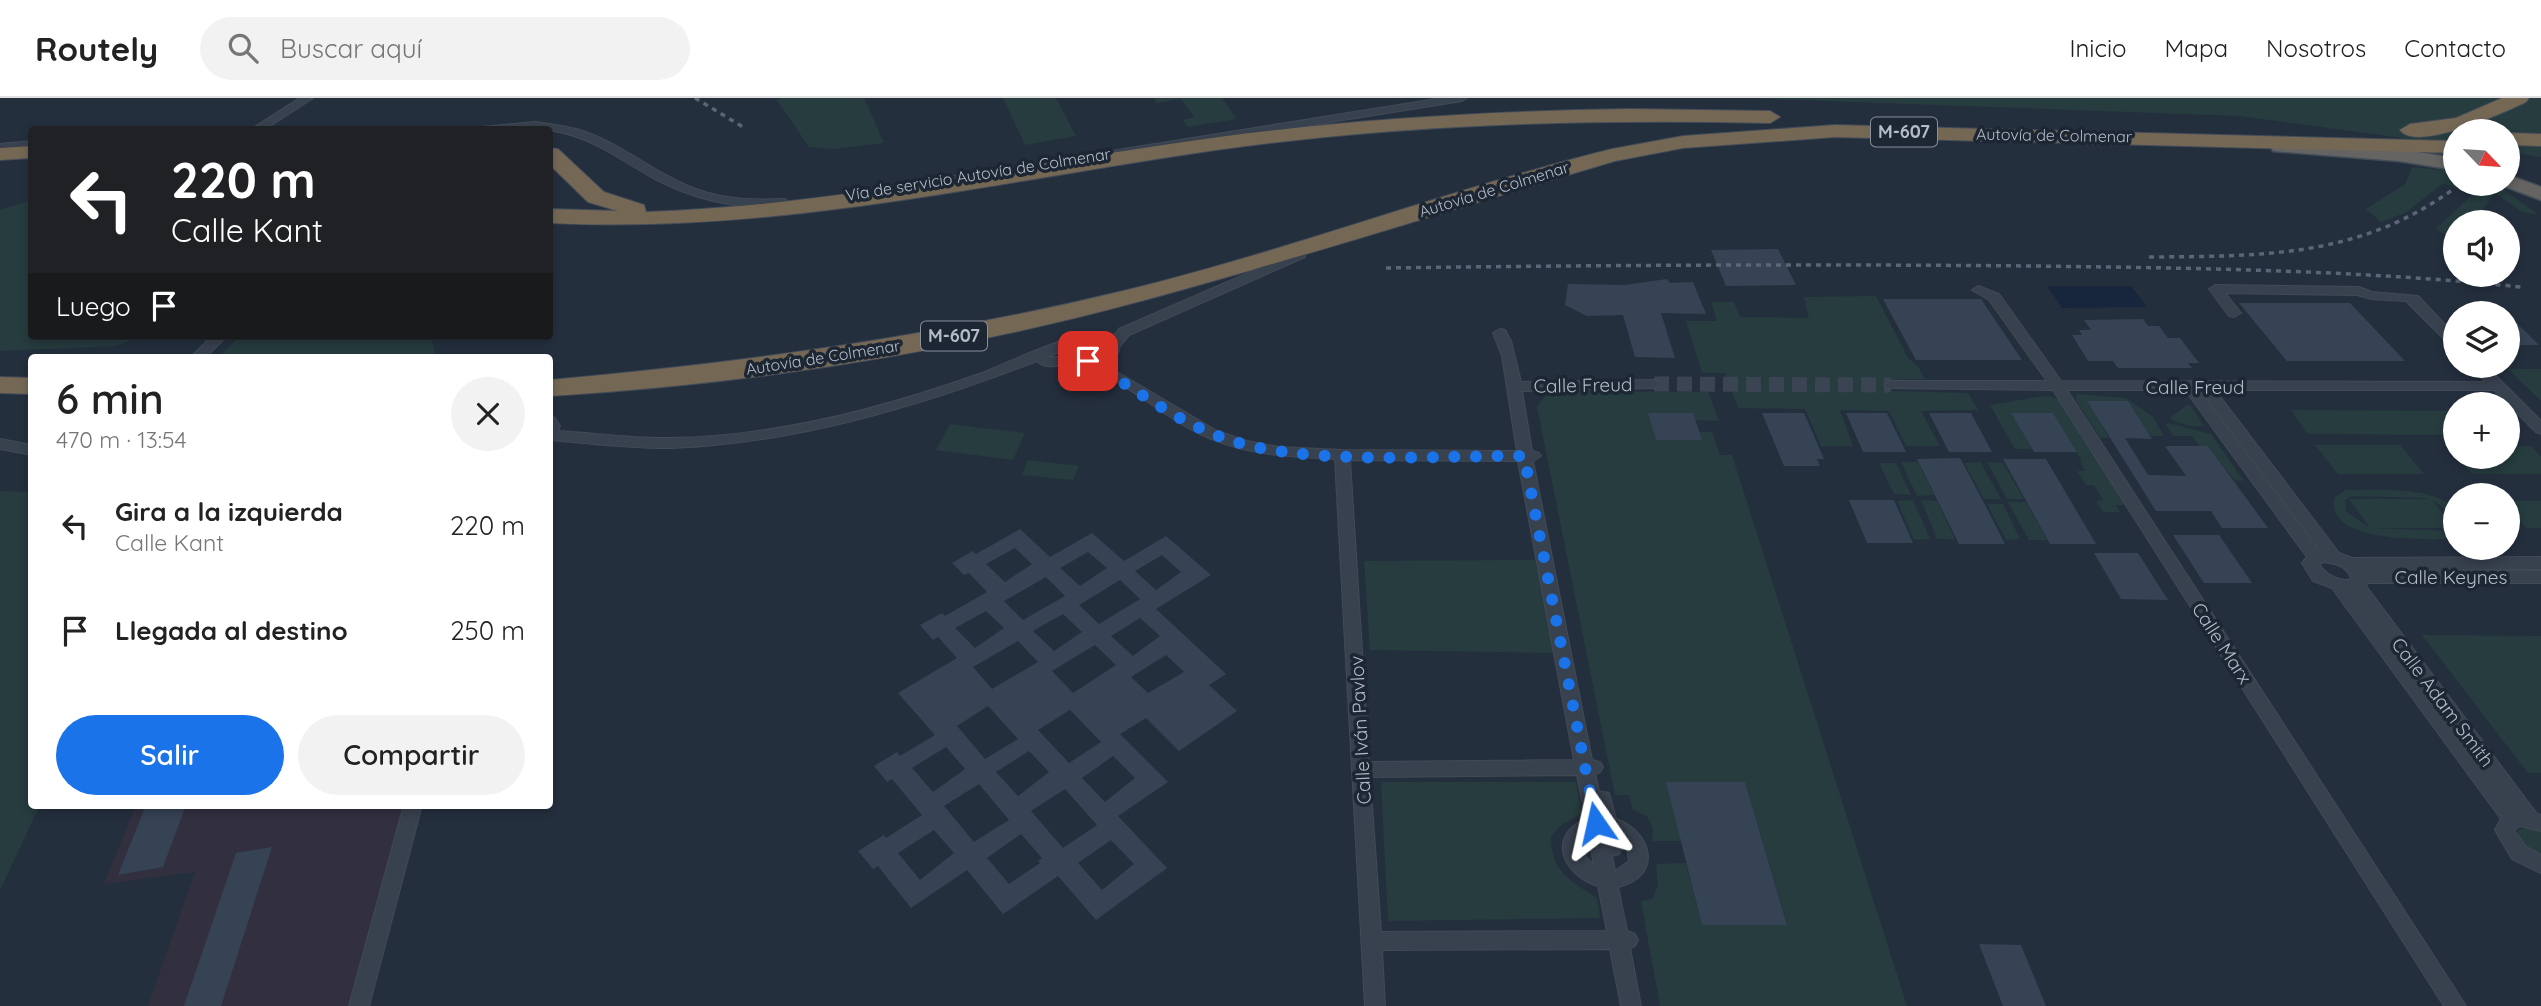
<!DOCTYPE html>
<html lang="es">
<head>
<meta charset="utf-8">
<style>
  body { margin:0; font-family:Quicksand,sans-serif; background:#f2f2f2; color:#222; height:100vh; display:flex; flex-direction:column; font-size:26px; white-space:nowrap }
  * { box-sizing:border-box; margin:0 }
  p { font-size:23px; color:#767676 }
  .icon { flex:none; width:38px; height:38px; fill:none; stroke:currentColor; stroke-width:2; stroke-linecap:round; stroke-linejoin:round }
  .map { position:relative; flex:1; overflow:hidden }
  .details { position:absolute; left:28px; top:256px; width:525px; height:455px; display:flex; flex-direction:column; background:#fff; border-radius:7px; box-shadow:0 4px 10px #0003 }
  .details>* { flex:none }
  .top-card { position:absolute; left:28px; top:28px; width:525px; height:214px; border-radius:7px; box-shadow:0 4px 10px #0003; background:#202124; color:#fff; overflow:hidden }
  .needle { width:46px; rotate:115deg }
  .controls { position:absolute; left:2443px; top:21px; display:grid; gap:14px }
  .controls a { display:grid; place-items:center; width:77px; height:77px; border-radius:50%; background:#fff; box-shadow:0 4px 10px #0003; font-size:35px }
  .pin { position:absolute; display:grid; place-items:center; width:60px; height:60px; color:#fff; margin:-30px; border-radius:14px; box-shadow:0 4px 10px #0006 }
  .me { position:absolute; width:77px; margin:-38px; rotate:349deg; stroke-linejoin:round; filter:drop-shadow(0 0 5px #0008) }
  .turn { display:flex; align-items:center; gap:24px; height:147px; padding:0 28px; font-size:32px }
  .turn .icon { width:91px; height:91px; stroke-width:2.5 }
  .turn b { display:block; font-size:49px; line-height:60px }
  .then { display:flex; align-items:center; height:66px; padding:0 28px; background:#0003; gap:14px; font-size:26px }
  .round { display:grid; place-items:center; flex:none; width:74px; height:74px; border-radius:37px; background:#f2f2f2 }
  .summary { display:flex; align-items:center; justify-content:space-between; height:119px; padding:0 28px }
  h1 { font-size:42px; font-weight:600; line-height:52px }
  .cta { display:flex; gap:14px; margin-top:auto; padding:14px 28px }
  .cta a { flex:1; height:80px; border-radius:42px; background:#1a73e8; color:#fff; font-size:28px; font-weight:600; line-height:80px; text-align:center }
  .cta a+a { background:#f2f2f2; color:#222 }
  ul { padding:0; list-style:none }
  li { display:flex; align-items:center; gap:21px; height:105px; padding:0 28px }
  li div { flex:1 }
  li b { display:block; font-size:26px }
  li em { font-style:normal }
  header { display:flex; align-items:center; gap:42px; box-sizing:border-box; height:98px; padding:0 35px; background:#fff; border-bottom:2px solid #e0e0e0 }
  header strong { font-size:33px }
  nav { display:flex; gap:38px; margin-inline-start:auto; font-size:24px }
  .search { width:490px; height:63px; background:#f2f2f2; display:flex; align-items:center; gap:18px; box-sizing:border-box; padding:0 24px; border-radius:38px; color:#767676; font-size:26px }
  .map>svg:first-child { display:block }
  .medical { fill:#32303f }
  .green { fill:#263c3f; fill-rule:evenodd }
  .water { fill:#17263c }
  .building { fill:#364354; fill-rule:evenodd }
  .lines { fill:none; stroke-linecap:round; stroke-linejoin:round }
  .minor-tunnel { stroke:#3a4453; stroke-width:15; stroke-dasharray:15 8; stroke-linecap:butt }
  .minor-casing { stroke:#414a57; stroke-width:2 }
  .trunk-casing { stroke:#434c59; stroke-width:3 }
  .motorway-casing { stroke:#434c59; stroke-width:2 }
  .minor { fill:#38414e; fill-rule:evenodd }
  .trunk { fill:#656462; fill-rule:evenodd }
  .motorway { fill:#746855; fill-rule:evenodd }
  .rail { stroke:#5a6575; stroke-width:3.5; stroke-dasharray:5 5; stroke-linecap:butt }
  .route { stroke:#1a73e8; stroke-width:12; stroke-dasharray:0 21.6 }
  .labels { text-anchor:middle; stroke-width:7; stroke-linejoin:round; paint-order:stroke }
  .far-street-label { font-size:16px; fill:#b4bcc9; stroke:#1d2633 }
  .shield { fill:#1d2633; stroke:#878f9c; stroke-width:2 }
  .shield-label { font-size:18px; font-weight:bold; fill:#b4bcc9 }
  .street-label { font-size:19px; fill:#b4bcc9; stroke:#1d2633 }
</style>
</head>
<body>
<header>
<strong>Routely</strong>
<div class="search"><svg class="icon" aria-label="search" viewBox="0 0 24 24"><circle cx="10" cy="10" r="6"/><path d="M15 15l6 6"/></svg>Buscar aquí</div>
<nav><a>Inicio</a><a>Mapa</a><a>Nosotros</a><a>Contacto</a></nav>
</header>
<div class="map">
<svg width="2541" height="908" viewBox="0 0 2541 908">
  <rect width="100%" height="100%" fill="#242f3e"/>
  <path class="medical" d="M136,707H404L349,908H148L195,774L104,786Z"/>
  <path class="green" d="M781,0H864L884,45L833,51L809,49L777,2Z
    M1003,0H1056L1076,38L1025,47Z
    M1154,0H1222L1237,21L1188,29L1183,22L1194,19L1181,1L1157,5Z
    M1746,0H2541V59L2508,54V33H2455V47L2239,18Z
    M2412,69L2455,73V86L2498,88L2539,117L2522,114L2495,95C2483,111 2478,124 2455,124V130L2444,136L2436,131L2472,97L2443,85L2407,114L2381,124L2366,111L2405,86Z
    M31,102L32,238H140L116,248L0,253V112Z
    M1876,198L1908,260L1919,270L1925,281L1887,282L1890,293L1968,295L1978,312L1921,313L1940,348H1906L1889,313L1840,312L1853,348H1821L1805,311L1738,310L1725,275H1702L1686,223H1717L1711,204H1734L1740,219L1809,220L1804,199Z
    M240,238H431L436,259H219Z
    M2508,271H2541V303Z
    M1549,293L1708,294L1719,323L1695,322L1693,315H1649L1656,342H1701L1699,334H1712L1720,357H1732L1907,908H1660L1641,803L1652,801L1658,788L1656,766L1686,765L1702,827L1787,826L1745,684L1667,685L1681,743H1652L1653,730L1647,718L1633,712L1629,697H1615L1537,309Z
    M2077,296L2126,300L2153,319L2164,338H2150L2128,303H2088L2109,340H2100L2076,302Z
    M2049,298L2058,301L2125,407H2116L2120,414H2103L2096,403L2103,402L2094,387H2086L2077,373H2085L2080,363H2082L2053,315H2011L2032,351H2015L1990,307C2011,304 2028,299 2049,298Z
    M2188,306L2191,308L2204,328H2190L2169,321Z
    M2291,312L2455,313V337L2308,336Z
    M2168,325L2211,336L2244,383L2234,382L2208,348H2199L2192,338H2173L2166,327Z
    M950,326L1025,335L1013,362L936,352Z
    M2315,347H2400L2424,376H2338Z
    M2508,348H2531L2541,359V376H2472L2456,359H2508Z
    M1028,362L1079,368L1073,382L1022,377Z
    M1901,364H1918L1934,397L1917,398Z
    M1981,364V365L2001,401H1984L1964,365Z
    M1987,364L2003,365L2024,401H2007Z
    M1879,365H1896L1911,397L1894,396Z
    M2346,392C2382,393 2424,387 2455,409V417L2432,402L2455,430H2373L2455,433V441C2430,441 2322,446 2335,399ZM2352,398L2425,400L2428,401H2349L2370,430L2346,413L2345,402Z
    M0,393L31,394L32,707H40L0,792Z
    M1913,402L1930,441L1914,442L1897,403Z
    M1921,402L1937,403L1955,441H1937Z
    M2508,403H2541V430H2526L2508,409Z
    M2008,404H2026L2047,442H2029Z
    M1987,406H2003L2020,441L2006,442Z
    M1535,462L1556,552L1553,555L1370,552L1364,463Z
    M2422,537L2541,538V675H2528Z
    M1381,684H1576L1582,716L1561,727L1551,738C1551,775 1569,781 1597,800L1600,820L1388,823Z
    M2527,729L2541,733V757L2527,750L2518,740V732Z"/>
  <path class="water" d="M2047,188H2131L2147,209L2062,210Z"/>
  <path class="building" d="M1778,151L1796,187L1726,188L1711,152Z
    M1667,181L1670,185L1693,184L1706,216L1661,215L1675,260L1635,259L1623,217L1587,218L1565,207L1568,186L1625,187Z
    M1883,201H1981L2022,262H1916Z
    M2239,205H2350L2405,263H2287Z
    M2508,217L2527,235L2539,247H2508Z
    M2143,221L2148,228H2159L2168,240H2180L2199,265H2188L2192,270H2118L2113,263H2088L2072,237H2082L2079,232H2091L2084,222Z
    M2087,303H2128L2152,341L2125,340L2148,377L2186,378L2165,348H2208L2268,430H2222L2211,413H2156Z
    M1648,315H1693L1702,342H1656Z
    M1762,315H1804L1824,361H1817L1820,368H1784Z
    M1846,315H1887L1906,354H1863Z
    M1929,315H1971L1992,354H1949Z
    M2011,315H2053L2077,354H2034Z
    M1960,360L1983,403L2005,446H1959L1917,361Z
    M2003,361H2046L2096,446H2050Z
    M1849,402H1894L1913,445H1867Z
    M1020,431L1050,459L1092,435L1124,463L1166,438L1211,477L1156,511L1226,576L1209,587L1237,613L1179,653L1146,620L1120,636L1168,684L1118,718L1167,770L1096,822L1058,778L1003,816L967,772L911,810L878,768L873,771L858,753L884,737L886,740L922,717L892,681L887,684L874,668L897,654L900,658L935,637L898,595L957,560L938,539L933,542L920,527L942,515L945,518L987,494L969,475L964,477L952,465L973,453L976,456ZM1015,450L1032,466L1005,484L986,466ZM1088,454L1107,470L1080,488L1060,470ZM1162,457L1181,474L1156,492L1135,473ZM1046,479L1065,498L1023,522L1004,503ZM1120,482L1140,501L1099,526L1079,507ZM986,513L1004,530L975,550L955,530ZM1063,516L1082,534L1054,553L1033,533ZM1140,520L1160,538L1133,558L1111,538ZM1018,543L1038,564L992,591L973,569ZM1095,547L1116,567L1073,595L1052,573ZM1166,557L1184,574L1148,595L1131,579ZM988,608L1018,641L985,661L957,628ZM1070,612L1101,644L1069,665L1038,632ZM946,649L965,671L933,694L912,670ZM1029,653L1049,674L1018,698L996,674ZM1113,658L1135,680L1105,704L1082,680ZM979,686L1009,722L974,744L944,708ZM1065,691L1097,727L1063,750L1031,713ZM934,732L954,755L920,782L898,755ZM1021,736L1042,760L1038,763L1040,765L1009,786L987,760ZM1111,742L1134,766L1102,792L1078,765Z
    M2173,437H2219L2252,485H2204Z
    M2094,455H2138L2168,502L2121,501Z
    M1666,684H1745L1787,827H1702Z
    M146,707H186L163,769L118,777Z
    M272,749L221,908H184L236,755Z
    M1979,846L2021,847L2046,908H2003Z"/>
  <g class="lines">
    <path class="minor-tunnel" d="M1654,286L1891,287"/>
    <defs>
      <path id="minor" d="M300,0H313L264,32H250Z
        M1442,0H1467L1462,3L949,85L943,82L949,79Z
        M535,24C551,26 567,28 583,33C624,47 658,78 699,92C726,102 756,102 785,101L791,105C783,111 770,109 760,109C723,108 690,99 657,82C630,68 606,49 577,39C546,27 511,32 477,32L482,29Z
        M32,43V49L0,52V46Z
        M1301,152L1305,153V159L1129,237L1120,248L1117,257L1102,265L1217,333L1247,343L1279,349L1342,352L1517,353L1502,258L1493,235L1500,231L1505,232L1511,243L1521,284L1654,282L1661,286L1654,290L1522,293L1532,353L1539,355L1541,358L1533,363L1592,662L1600,664L1603,669L1600,674L1595,676L1599,693L1609,695L1616,721C1653,734 1663,779 1618,789L1627,833L1635,836L1638,842L1635,848L1630,850L1641,908H1621L1610,851L1382,852L1385,908H1365L1335,361C1291,359 1249,357 1209,340C1166,322 1131,287 1088,268C1074,262 1048,275 1037,263C921,308 797,345 672,350C632,351 589,345 550,342V318L555,320L560,328L558,333C595,335 633,341 670,340C775,339 884,310 982,275C1009,265 1090,223 1112,240L1119,231ZM1098,242L1106,248V252L1093,259H1047L1085,244ZM1350,362L1518,363L1574,662L1369,664ZM1577,677L1586,721C1545,738 1564,778 1598,788L1607,833L1381,834L1370,679ZM1589,737L1594,768L1582,755L1581,745ZM1620,741L1627,749L1629,763L1615,773L1612,758L1619,756L1622,750Z
        M2215,187L2359,189L2372,194L2418,198L2455,237V248L2450,247L2406,203L2372,201L2357,197L2225,195L2241,215L2234,219L2229,218L2209,191Z
        M1978,188L1999,196L2061,283L2486,284L2471,268H2486L2541,323V336L2536,334L2494,292H2215L2339,455L2352,460L2541,459V471L2364,472L2541,473V485H2368L2366,488L2537,716L2541,717V733L2520,728L2514,732L2526,749L2541,757V775L2512,761L2495,732L2501,721L2332,490L2313,483L2302,465L2307,459L2185,292H2067L2466,908H2444L2053,292L1886,290L1884,287L1891,283H2047L1989,202L1972,192ZM2199,292H2200L2320,453H2319ZM2323,464C2335,465 2348,468 2351,481C2340,485 2325,476 2319,466Z
        M212,238H227L206,259H191Z
        M0,341L32,347V357L0,351Z
        M404,707H422L369,908H349Z"/>
      <path id="trunk" d="M2280,43L2399,51L2455,60V72L2399,63L2273,53L2271,49Z
        M2508,77L2541,89V102L2501,87L2508,86Z"/>
      <path id="motorway" d="M2502,0H2529L2526,4C2505,14 2416,55 2400,32L2410,26L2456,20Z
        M1631,11L1770,13L1780,19L1770,25C1585,21 1400,26 1216,52C994,84 776,136 550,125V111L618,113L588,104L550,67V50L558,51L604,94L644,107L646,114C840,107 1027,65 1219,39C1356,21 1493,13 1631,11Z
        M1835,27L2455,43V55L1835,39L1683,50L1615,63C1457,110 1300,160 1141,203C949,255 747,286 550,298V282C746,264 932,239 1123,193C1288,153 1447,92 1612,51L1683,38Z
        M2508,35L2541,36V48L2508,47Z
        M32,48V60L0,62V50Z
        M0,279L32,280V296L0,295Z"/>
    </defs>
    <use href="#minor" class="minor-casing"/>
    <use href="#trunk" class="trunk-casing"/>
    <use href="#motorway" class="motorway-casing"/>
    <use href="#minor" class="minor"/>
    <use href="#trunk" class="trunk"/>
    <use href="#motorway" class="motorway"/>
    <path class="rail" d="M695,0L743,29
      M2149,159C2263,158 2359,160 2455,90
      M1386,170C1601,167 1816,166 2031,168C2195,170 2358,172 2521,189"/>
  </g>
  <g class="lines">
    <path class="route" d="M1088,263C1129,287 1169,318 1213,336C1292,370 1436,357 1524,358L1596,725"/>
  </g>
  <g class="labels">
    <g class="far-street-label">
      <text transform="translate(2054 37) rotate(1)" y="6">Autovía de Colmenar</text>
      <text transform="translate(978 76) rotate(-9)" y="6">Vía de servicio Autovía de Colmenar</text>
      <text transform="translate(1494 91) rotate(-17)" y="6">Autovía de Colmenar</text>
      <text transform="translate(823 259) rotate(-9)" y="6">Autovía de Colmenar</text>
    </g>
    <g class="shield">
      <rect x="1871" y="19.5" width="66" height="29" rx="5"/>
      <rect x="921" y="223.5" width="66" height="29" rx="5"/>
    </g>
    <g class="shield-label">
      <text x="1904" y="40">M-607</text>
      <text x="954" y="244">M-607</text>
    </g>
    <g class="street-label">
      <text transform="translate(1583 287) rotate(-1)" y="7">Calle Freud</text>
      <text x="2195" y="296">Calle Freud</text>
      <text x="2451" y="486">Calle Keynes</text>
      <text transform="translate(2222 545) rotate(57)" y="7">Calle Marx</text>
      <text transform="translate(2443 604) rotate(53)" y="7">Calle Adam Smith</text>
      <text transform="translate(1360 632) rotate(-93)" y="7">Calle Iván Pavlov</text>
    </g>
  </g>
</svg>
<div class="controls">
<a><svg class="needle" viewBox="-14 -14 28 28"><path d="M0-13l5 13h-10z" fill="#e53935"/><path d="M0 13l5-13h-10z" fill="#767676"/></svg></a>
<a><svg class="icon" aria-label="sound" viewBox="0 0 24 24"><path d="M4 9h4l5-4v14l-5-4H4zM17 9q2 3 0 6"/></svg></a>
<a><svg class="icon" aria-label="layers" viewBox="0 0 24 24"><path d="M12 4l9 5-9 5-9-5zM3 14l9 5 9-5"/></svg></a>
<a>+</a>
<a>−</a>
</div>
<div class="pin" style="left:1088px;top:263px;background:#d93025"><svg class="icon" aria-label="arrive" viewBox="0 0 24 24"><path d="M6 21V4h12l-3 4 3 4H6"/></svg></div>
<svg class="me" style="left:1596px;top:725px" viewBox="-20 -20 40 40"><path d="M0-17L14 15 0 8-14 15z" fill="#1a73e8" stroke="#fff" stroke-width="4"/></svg>
<div class="top-card">
<div class="turn"><svg class="icon" aria-label="left" viewBox="0 0 24 24"><path d="M17 20v-9H6M10 6l-5 5 5 5"/></svg><div><b>220 m</b>Calle Kant</div></div>
<div class="then">Luego<svg class="icon" aria-label="arrive" viewBox="0 0 24 24"><path d="M6 21V4h12l-3 4 3 4H6"/></svg></div>
</div>
<section class="details">
<div class="summary"><div><h1>6 min</h1><p>470 m · 13:54</p></div><a class="round"><svg class="icon" aria-label="close" viewBox="0 0 24 24"><path d="M6 6l12 12M18 6L6 18"/></svg></a></div>
<ul>
<li><svg class="icon" aria-label="left" viewBox="0 0 24 24"><path d="M17 20v-9H6M10 6l-5 5 5 5"/></svg><div><b>Gira a la izquierda</b><p>Calle Kant</p></div><em>220 m</em></li>
<li><svg class="icon" aria-label="arrive" viewBox="0 0 24 24"><path d="M6 21V4h12l-3 4 3 4H6"/></svg><div><b>Llegada al destino</b></div><em>250 m</em></li>
</ul>
<div class="cta"><a>Salir</a><a>Compartir</a></div>
</section>
</div>
</body>
</html>
